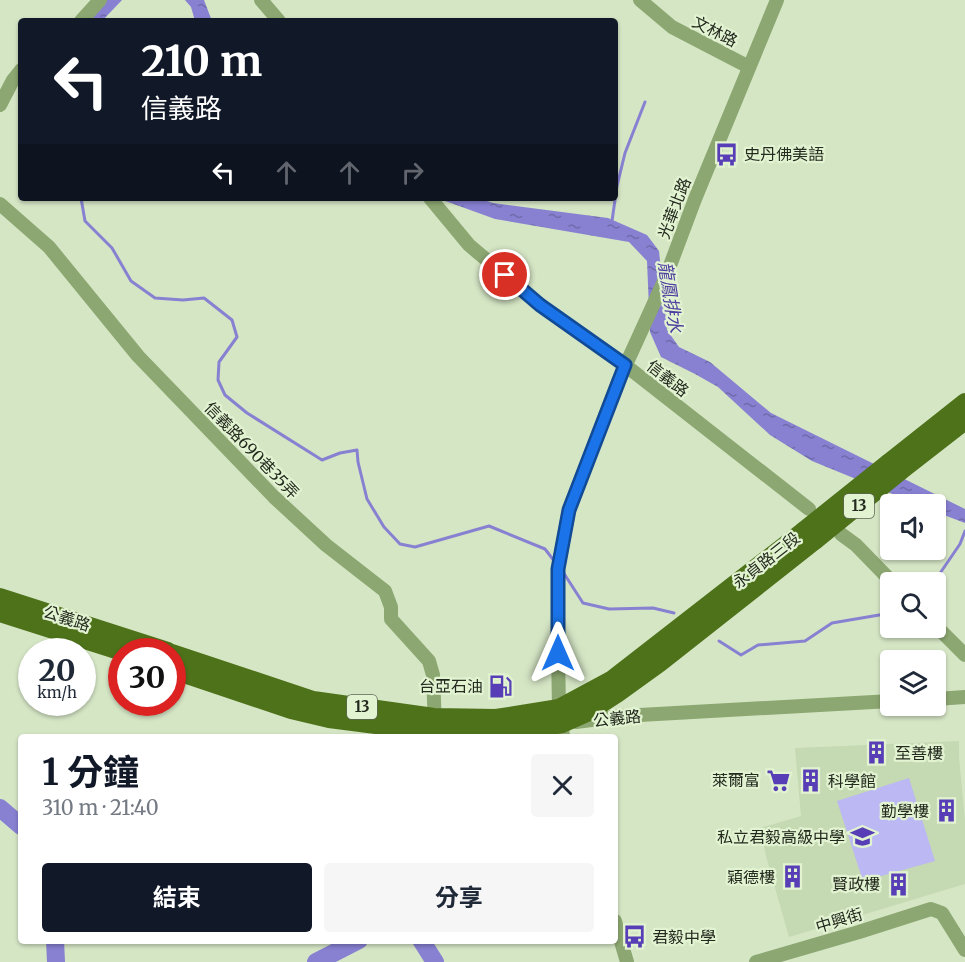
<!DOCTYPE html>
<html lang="zh-TW">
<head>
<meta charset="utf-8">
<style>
  body { margin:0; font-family:Merriweather,"Noto Sans TC",serif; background:#f6f6f7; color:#1f2937; height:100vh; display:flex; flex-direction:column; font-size:22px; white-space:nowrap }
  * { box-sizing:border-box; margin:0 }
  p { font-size:20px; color:#747a83 }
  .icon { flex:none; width:33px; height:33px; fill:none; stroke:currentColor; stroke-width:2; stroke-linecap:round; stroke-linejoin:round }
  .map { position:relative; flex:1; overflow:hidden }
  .panel { position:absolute; left:18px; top:734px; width:600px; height:210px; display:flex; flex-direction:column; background:#fff; border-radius:6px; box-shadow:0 2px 4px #0004 }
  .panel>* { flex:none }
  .top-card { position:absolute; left:18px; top:18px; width:600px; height:183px; border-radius:6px; box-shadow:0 2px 4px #0004; background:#111827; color:#fff; overflow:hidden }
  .controls { position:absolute; left:880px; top:494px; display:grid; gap:12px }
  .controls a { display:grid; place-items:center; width:66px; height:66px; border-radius:6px; background:#fff; box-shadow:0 2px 4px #0004; font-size:30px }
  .speed { position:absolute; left:18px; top:638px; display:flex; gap:12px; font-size:30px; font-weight:700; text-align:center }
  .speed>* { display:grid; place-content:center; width:78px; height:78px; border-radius:50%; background:#fff; box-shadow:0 2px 4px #0004; line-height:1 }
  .speed small { font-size:15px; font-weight:400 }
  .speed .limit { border:9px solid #d22; background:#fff; color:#111 }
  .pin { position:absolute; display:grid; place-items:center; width:51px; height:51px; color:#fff; margin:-26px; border:3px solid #fff; border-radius:50%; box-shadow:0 2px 6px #0007 }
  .me { position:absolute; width:66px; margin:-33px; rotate:0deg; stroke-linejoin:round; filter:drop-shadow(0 0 4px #0008) }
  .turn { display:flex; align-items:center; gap:21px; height:126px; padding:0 24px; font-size:27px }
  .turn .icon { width:78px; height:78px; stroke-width:2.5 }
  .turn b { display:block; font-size:42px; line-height:51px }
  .lanes { display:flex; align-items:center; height:57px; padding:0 24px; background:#0003; justify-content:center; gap:30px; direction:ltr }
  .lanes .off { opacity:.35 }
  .round { display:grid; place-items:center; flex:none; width:63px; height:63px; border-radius:6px; background:#f6f6f7 }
  .head { display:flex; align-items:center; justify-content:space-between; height:102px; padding:0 24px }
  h1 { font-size:36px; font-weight:700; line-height:45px; color:#111827 }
  .action { display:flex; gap:12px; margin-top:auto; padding:12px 24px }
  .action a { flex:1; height:69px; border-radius:6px; background:#111827; color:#fff; font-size:24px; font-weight:700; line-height:69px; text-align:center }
  .action a+a { background:#f6f6f7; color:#1f2937 }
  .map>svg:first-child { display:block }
  .built { fill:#c5d9b3 }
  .green { fill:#bbb8f4 }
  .water { fill:url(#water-ripples) }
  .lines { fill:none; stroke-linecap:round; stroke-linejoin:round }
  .stream { stroke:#8881d2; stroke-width:3 }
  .river { stroke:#8881d2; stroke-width:18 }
  .minor { stroke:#8ca771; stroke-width:14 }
  .major { stroke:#4e721a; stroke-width:18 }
  .major-bridge { stroke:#4e721a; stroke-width:18 }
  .route-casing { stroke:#114b97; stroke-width:15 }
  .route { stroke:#1a73e8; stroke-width:10 }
  .labels { text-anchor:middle; stroke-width:4.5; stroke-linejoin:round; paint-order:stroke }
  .shield { fill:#e2f3d2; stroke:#5d6654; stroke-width:1.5 }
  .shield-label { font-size:15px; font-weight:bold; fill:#242a1e }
  .street-label { font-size:16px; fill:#242a1e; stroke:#e2f3d2 }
  .poi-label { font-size:16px; fill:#242a1e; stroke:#e2f3d2; text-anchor:end }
  .water-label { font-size:18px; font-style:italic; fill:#5040a0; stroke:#e2f3d2 }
</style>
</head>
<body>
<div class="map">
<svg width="965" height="962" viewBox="0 0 965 962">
  <defs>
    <pattern id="water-ripples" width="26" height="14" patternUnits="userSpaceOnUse" patternTransform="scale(1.5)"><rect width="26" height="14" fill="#8881d2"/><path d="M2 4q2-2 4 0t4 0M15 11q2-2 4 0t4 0" fill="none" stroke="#6f6aaa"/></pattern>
  </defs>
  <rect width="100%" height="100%" fill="#d5e6c5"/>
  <path class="built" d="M959,741V757L965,820V884L789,937L767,860L760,828L801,816L795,748Z"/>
  <path class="green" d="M909,778L935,861L863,881L837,801Z"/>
  <path class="water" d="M106,0H122L102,21H86Z
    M185,0H204L212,21H195L191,7Z
    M437,198H478L493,203L608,218L647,235L659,251L667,330L679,347L710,362L771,413L965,509V523L936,512V504H917L812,461L770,435L718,387L695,374L661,357L650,332L647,261L629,242L495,219Z"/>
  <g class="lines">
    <path class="stream" d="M81,198L85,221L112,248L131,281L155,298L183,300L204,298L232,320L237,337L219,362L218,380L225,395L247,413L322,460L340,453L357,450L358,462L367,499L384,527L400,544L415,547L489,526L545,549L555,562
      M612,221L617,186L625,153L645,102
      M563,572L583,603L609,609L653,608L674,613
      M934,582L960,544L965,531
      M719,641L741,655L758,645L805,641L832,623L891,613"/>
    <path class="river" d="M0,808L21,826
      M55,940L56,962
      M421,940L435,962
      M316,962L359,940"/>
    <path class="minor" d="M261,0L279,21
      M640,0L672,27L749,67
      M81,21L100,0
      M0,105L13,80L21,70
      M430,198L469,245L540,305L625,365L809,509
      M0,204L49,247L138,356L274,497L326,545L385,591L391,607V619L429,661L433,675L435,725
      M841,534L856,545L892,582
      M936,626L965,655
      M936,699L965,697
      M576,722L622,716L891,701
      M563,736L559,708L558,653V569L569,510L618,382L665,279L695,199L777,0
      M615,921L627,962
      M756,962L859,932L931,909L942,913L965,950"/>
    <path class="major" d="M888,463L965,402
      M901,471L965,421
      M0,597L168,651
      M0,613L122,652
      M172,653L313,700L434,717L496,718L559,708L611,680L803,531
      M172,670L291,710L329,719L454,735L525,730L562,724L589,712L617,694L660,663L816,540"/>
    <path class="major-bridge" d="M803,531L888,463
      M816,540L901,471"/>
  </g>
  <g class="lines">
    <defs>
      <path id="route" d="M505,275L540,305L625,365L569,510L558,569V653"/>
    </defs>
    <use href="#route" class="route-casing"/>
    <use href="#route" class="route"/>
  </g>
  <defs>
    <symbol id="bus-bare" viewBox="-9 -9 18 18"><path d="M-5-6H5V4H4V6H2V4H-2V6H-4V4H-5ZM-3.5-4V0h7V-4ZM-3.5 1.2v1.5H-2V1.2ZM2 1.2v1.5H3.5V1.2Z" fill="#573eb6" stroke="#e2f3d2" stroke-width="2.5" paint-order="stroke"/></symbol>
    <symbol id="fuel-bare" viewBox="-9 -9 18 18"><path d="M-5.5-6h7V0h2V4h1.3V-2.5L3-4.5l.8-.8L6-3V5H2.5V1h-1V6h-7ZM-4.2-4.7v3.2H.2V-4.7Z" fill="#573eb6" stroke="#e2f3d2" stroke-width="2.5" paint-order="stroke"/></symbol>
    <symbol id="building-bare" viewBox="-9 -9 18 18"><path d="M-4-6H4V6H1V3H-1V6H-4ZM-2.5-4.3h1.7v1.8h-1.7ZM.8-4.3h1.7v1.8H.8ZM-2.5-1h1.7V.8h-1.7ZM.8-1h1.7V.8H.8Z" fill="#573eb6" stroke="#e2f3d2" stroke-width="2.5" paint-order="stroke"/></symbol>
    <symbol id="supermarket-bare" viewBox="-9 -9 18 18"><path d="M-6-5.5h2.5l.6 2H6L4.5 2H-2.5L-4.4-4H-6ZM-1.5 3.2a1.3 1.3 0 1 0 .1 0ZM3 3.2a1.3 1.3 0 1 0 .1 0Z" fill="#573eb6" stroke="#e2f3d2" stroke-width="2.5" paint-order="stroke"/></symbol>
    <symbol id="school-bare" viewBox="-9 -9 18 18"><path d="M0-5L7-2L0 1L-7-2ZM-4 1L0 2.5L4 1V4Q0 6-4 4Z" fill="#573eb6" stroke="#e2f3d2" stroke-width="2.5" paint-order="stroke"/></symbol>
  </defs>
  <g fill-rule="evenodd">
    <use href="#bus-bare" x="710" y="138" width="33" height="33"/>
    <use href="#fuel-bare" x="484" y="670" width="33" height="33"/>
    <use href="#building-bare" x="860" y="736" width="33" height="33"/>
    <use href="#supermarket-bare" x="762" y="764" width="33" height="33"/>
    <use href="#building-bare" x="794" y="764" width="33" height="33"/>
    <use href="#building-bare" x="930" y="794" width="33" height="33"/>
    <use href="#school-bare" x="846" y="820" width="33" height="33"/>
    <use href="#building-bare" x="776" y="860" width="33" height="33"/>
    <use href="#building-bare" x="882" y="868" width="33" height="33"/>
    <use href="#bus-bare" x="618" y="920" width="33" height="33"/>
  </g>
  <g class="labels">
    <g class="shield">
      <rect x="844" y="494" width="30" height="24" rx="4.5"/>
      <rect x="347" y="695" width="30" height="24" rx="4.5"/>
    </g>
    <g class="shield-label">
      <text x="859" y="511">13</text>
      <text x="362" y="712">13</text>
    </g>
    <g class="street-label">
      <text transform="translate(715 31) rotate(27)" y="6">文林路</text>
      <text transform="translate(674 208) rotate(-69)" y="6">光華北路</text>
      <text transform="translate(668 378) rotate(38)" y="6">信義路</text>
      <text transform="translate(252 450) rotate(46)" y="6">信義路690巷35弄</text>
      <text transform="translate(766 560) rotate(-38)" y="6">永貞路三段</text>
      <text transform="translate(67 618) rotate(18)" y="6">公義路</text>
      <text transform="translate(617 718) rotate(-6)" y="6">公義路</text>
      <text transform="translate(839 920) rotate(-17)" y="6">中興街</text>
    </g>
    <g class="poi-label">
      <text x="744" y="160" text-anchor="start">史丹佛美語</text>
      <text x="483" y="692">台亞石油</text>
      <text x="895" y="759" text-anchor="start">至善樓</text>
      <text x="760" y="786">萊爾富</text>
      <text x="828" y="787" text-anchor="start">科學館</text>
      <text x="929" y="817">勤學樓</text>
      <text x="845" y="843">私立君毅高級中學</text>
      <text x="775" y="883">穎德樓</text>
      <text x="880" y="890">賢政樓</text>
      <text x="652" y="943" text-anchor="start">君毅中學</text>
    </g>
    <g class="water-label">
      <text transform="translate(670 297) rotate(81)" y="6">龍鳳排水</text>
    </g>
  </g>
</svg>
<div class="controls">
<a><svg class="icon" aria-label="sound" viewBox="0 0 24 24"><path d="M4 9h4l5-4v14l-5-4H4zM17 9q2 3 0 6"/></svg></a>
<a><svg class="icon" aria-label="search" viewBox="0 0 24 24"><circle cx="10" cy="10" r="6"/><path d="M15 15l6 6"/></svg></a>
<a><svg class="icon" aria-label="layers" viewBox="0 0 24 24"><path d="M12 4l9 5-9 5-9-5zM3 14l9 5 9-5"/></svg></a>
</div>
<div class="speed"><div>20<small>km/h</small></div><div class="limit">30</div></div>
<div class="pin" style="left:505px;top:275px;background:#d93025"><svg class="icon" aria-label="arrive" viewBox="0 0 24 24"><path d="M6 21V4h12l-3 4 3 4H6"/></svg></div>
<svg class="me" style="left:558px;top:653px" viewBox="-20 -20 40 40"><path d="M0-17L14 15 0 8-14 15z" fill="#1a73e8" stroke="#fff" stroke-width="4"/></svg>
<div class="top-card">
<div class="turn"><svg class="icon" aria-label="left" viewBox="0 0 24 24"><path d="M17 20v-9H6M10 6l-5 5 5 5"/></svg><div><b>210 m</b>信義路</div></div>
<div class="lanes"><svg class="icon" aria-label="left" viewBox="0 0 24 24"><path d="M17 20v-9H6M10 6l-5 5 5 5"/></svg><svg class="icon off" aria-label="ahead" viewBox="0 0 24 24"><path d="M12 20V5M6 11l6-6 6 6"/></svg><svg class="icon off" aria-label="ahead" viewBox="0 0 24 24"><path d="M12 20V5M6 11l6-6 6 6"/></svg><svg class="icon off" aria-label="right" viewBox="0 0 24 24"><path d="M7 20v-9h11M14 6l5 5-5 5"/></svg></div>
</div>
<section class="panel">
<div class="head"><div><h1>1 分鐘</h1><p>310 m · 21:40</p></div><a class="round"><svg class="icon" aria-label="close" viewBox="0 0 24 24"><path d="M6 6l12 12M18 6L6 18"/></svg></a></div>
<div class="action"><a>結束</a><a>分享</a></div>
</section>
</div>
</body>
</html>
